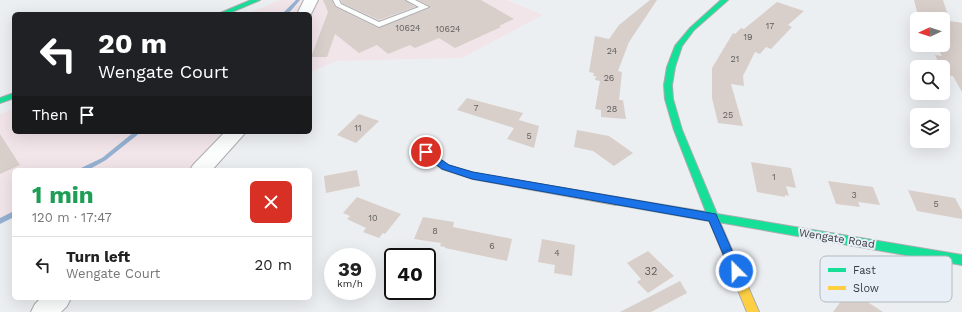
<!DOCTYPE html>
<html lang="en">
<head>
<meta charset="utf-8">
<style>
  body { margin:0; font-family:"Work Sans",sans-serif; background:#f6f6f6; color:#222; height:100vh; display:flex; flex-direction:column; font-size:15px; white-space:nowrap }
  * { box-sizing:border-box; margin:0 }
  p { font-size:13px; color:#767676 }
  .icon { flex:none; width:22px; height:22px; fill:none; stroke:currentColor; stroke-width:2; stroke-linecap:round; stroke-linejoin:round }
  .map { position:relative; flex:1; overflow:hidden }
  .side { position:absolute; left:12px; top:168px; width:300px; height:132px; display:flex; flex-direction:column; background:#fff; border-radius:6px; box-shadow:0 4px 16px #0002 }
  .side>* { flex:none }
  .guide { position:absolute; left:12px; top:12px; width:300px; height:122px; border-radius:6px; box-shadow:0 4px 16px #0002; background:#202124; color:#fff; overflow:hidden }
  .needle { width:26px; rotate:266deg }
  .buttons { position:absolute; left:910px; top:12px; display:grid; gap:8px }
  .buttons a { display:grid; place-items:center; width:40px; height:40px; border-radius:6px; background:#fff; box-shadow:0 4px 16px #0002; font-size:20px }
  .speed { position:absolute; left:324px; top:248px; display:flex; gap:8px; font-size:20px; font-weight:700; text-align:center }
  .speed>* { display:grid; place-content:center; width:52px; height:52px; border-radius:50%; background:#fff; box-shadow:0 4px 16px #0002; line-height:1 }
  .speed small { font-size:10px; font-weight:400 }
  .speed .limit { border:2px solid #111; border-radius:6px; background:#fff; color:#111 }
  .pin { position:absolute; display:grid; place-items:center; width:34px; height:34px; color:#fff; margin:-17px; border:2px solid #fff; border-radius:50%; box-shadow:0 1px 4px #0007 }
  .me { position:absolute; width:44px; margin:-22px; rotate:337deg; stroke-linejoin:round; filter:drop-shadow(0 0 3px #0008) }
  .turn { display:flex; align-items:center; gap:14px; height:84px; padding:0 20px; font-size:18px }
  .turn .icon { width:52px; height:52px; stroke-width:2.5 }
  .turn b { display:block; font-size:28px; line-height:34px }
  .then { display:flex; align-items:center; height:38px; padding:0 20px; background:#0003; gap:8px; font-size:15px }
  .round { display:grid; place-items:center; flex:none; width:42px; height:42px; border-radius:6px; background:#f6f6f6 }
  .overview { display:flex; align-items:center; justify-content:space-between; height:68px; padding:0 20px }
  h1 { font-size:24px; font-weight:700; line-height:30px; color:#1e9e55 }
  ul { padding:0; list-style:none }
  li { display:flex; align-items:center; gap:12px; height:56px; padding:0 20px; border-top:1px solid #e0e0e0 }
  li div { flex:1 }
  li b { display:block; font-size:15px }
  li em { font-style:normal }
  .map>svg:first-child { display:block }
  .commercial { fill:#f2e5ea }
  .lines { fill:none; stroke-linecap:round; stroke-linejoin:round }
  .stream { fill:#94b1d1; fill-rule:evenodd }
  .building { fill:#d8ceca }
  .lane-casing { stroke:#abadb0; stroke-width:2 }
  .street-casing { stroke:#abadb0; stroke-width:2 }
  .fast-casing { stroke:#abadb0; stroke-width:2 }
  .slow-casing { stroke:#abadb0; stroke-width:2 }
  .lane { fill:#fcfdfd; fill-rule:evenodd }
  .street { fill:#fcfdfd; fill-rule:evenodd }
  .fast { fill:#16e098; fill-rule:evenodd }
  .slow { fill:#ffcf43; fill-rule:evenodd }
  .route { fill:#1a73e8; stroke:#114b97 }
  .labels { text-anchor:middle; stroke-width:4; stroke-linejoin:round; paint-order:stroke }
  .number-label { font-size:9px; fill:#606061 }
  .street-label { font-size:11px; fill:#383b3e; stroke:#e8eff6 }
  .near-number-label { font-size:11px; fill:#606061 }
  .key { fill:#e8eff6; stroke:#b3b9bf; stroke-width:1 }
  .key-label { font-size:11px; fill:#383b3e }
</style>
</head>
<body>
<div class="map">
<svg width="962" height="312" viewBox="0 0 962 312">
  <rect width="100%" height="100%" fill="#eceff2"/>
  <path class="commercial" d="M280,0H507L543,15L462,58L337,61L310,72V14H246Z
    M14,108V132H229L191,170H14V211L0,219V114Z"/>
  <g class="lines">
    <path class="stream" d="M296,0H300L288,14H284V12Z
      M134,132H141L106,160L88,170H80L81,168L102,158Z
      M14,211V217L0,224V218Z"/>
  </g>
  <path class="building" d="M323,0H332L335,7L378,28L430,8V6L418,0H481L514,19L499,26L501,27L455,48L439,38L415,48L410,45L388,54L377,45L359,53L335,34L327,57H311L328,12Z
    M341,0H405L415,7L379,20L342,3Z
    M650,0H657L629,42L618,71L622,72L619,100H623L626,119L601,117V110L595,109L600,81L595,80L596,76H593L594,73L589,72L595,36L609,39L619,25Z
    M914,0H943L950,21L962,23V92L953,76L945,75L943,67H941L935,55L942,56L936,45H943V19H919Z
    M777,2L804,11L788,25L792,27L771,49L766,47L760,54L755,52L743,76L744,86L731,84L743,126L718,123L712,98V68L733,33L735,34L741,28L744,29Z
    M467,98L523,113L514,128L457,110Z
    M359,114L379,121L356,143L337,135Z
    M519,120L539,126L534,148L507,139Z
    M577,130L609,136L633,153L614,166L593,151L574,147Z
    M0,134L20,165L0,174Z
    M751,162L791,168L796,188L786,186L789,196L785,195V197L757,192Z
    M357,170L360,186L326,193L324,176Z
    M828,181L873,187L880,205L858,202L860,207L836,204Z
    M908,190L955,198L962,211V219L917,211Z
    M357,197L401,214L385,234L383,233L379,238L363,232L366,228L347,219L350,216L343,213Z
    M423,217L454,222L453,227L512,239L507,261L445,248V247L440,246L441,243L414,239Z
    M542,239L575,245L572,276L554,273L555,265L538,262Z
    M648,251L674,276L648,293L637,282L641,279L627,263Z
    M680,281L687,293L651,312H620Z
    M849,290L883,312H833Z"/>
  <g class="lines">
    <defs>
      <path id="lane" d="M333,0H339L341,4L379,22L419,7L406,0H415L429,7L379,27L336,6Z"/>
      <path id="street" d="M304,0H318L310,16V14H297Z
        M225,132H246L212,170H190L193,165Z
        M41,298H71L67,306L61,312H31L35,304Z"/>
      <path id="fast" d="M251,0H260L227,14H218Z
        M721,0H728L694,30L682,46L675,67L672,85L673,99L682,130L717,214L962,255V265L718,222L714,224L709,221L613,204L611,201L613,198L616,197L706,212L674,130L665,99L664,85L667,67L675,46L690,28Z
        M14,93V98L0,103V98Z"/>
      <path id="slow" d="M426,149L448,165L473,173L616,197L619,198L621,201L619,204L616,205L473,179L442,169L423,154L422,152Z
        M714,216L718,217L719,220L759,312H747L709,220L710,217Z"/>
    </defs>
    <use href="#lane" class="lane-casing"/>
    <use href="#street" class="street-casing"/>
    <use href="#fast" class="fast-casing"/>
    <use href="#slow" class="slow-casing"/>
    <use href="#lane" class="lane"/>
    <use href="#street" class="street"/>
    <use href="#fast" class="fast"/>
    <use href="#slow" class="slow"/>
  </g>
  <path class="route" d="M426,149L449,165L473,172L716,214L741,271L740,275L736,276L732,275L709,221L472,179L442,169L423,155L421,152Z"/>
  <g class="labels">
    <g class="number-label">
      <text x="770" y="29">17</text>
      <text x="408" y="31">10624</text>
      <text x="448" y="32">10624</text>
      <text x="748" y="40">19</text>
      <text x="612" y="54">24</text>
      <text x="735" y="62">21</text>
      <text x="609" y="81">26</text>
      <text x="476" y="111">7</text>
      <text x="612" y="112">28</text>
      <text x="728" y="118">25</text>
      <text x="358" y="131">11</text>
      <text x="529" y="139">5</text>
      <text x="774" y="180">1</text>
      <text x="854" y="198">3</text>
      <text x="936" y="207">5</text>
      <text x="373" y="221">10</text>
      <text x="435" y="234">8</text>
      <text x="492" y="249">6</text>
      <text x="557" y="256">4</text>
    </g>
    <g class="street-label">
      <text transform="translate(837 238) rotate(9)" y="4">Wengate Road</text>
    </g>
    <g class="near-number-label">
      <text x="651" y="275">32</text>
    </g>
  </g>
  <rect x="820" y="256" width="132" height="46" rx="6" class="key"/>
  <rect x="828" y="268" width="18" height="4" fill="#16e098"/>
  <rect x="828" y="286" width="18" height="4" fill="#ffcf43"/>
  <g class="key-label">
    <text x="853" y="274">Fast</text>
    <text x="853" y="292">Slow</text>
  </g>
</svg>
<div class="buttons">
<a><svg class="needle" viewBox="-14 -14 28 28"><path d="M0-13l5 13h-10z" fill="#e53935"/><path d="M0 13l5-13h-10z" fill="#767676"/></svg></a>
<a><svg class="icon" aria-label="search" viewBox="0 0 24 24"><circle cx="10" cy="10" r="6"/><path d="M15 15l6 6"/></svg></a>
<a><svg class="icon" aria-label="layers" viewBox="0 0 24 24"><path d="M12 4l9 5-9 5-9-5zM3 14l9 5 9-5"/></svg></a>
</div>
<div class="speed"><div>39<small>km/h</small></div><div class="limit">40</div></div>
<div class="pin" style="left:426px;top:152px;background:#d93025"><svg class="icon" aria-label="arrive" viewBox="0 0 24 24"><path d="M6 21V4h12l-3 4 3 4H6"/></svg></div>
<svg class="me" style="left:736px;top:271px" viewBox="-20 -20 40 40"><circle r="17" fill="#1a73e8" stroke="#fff" stroke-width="3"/><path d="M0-11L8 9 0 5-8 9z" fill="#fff"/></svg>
<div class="guide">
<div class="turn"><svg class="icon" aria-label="left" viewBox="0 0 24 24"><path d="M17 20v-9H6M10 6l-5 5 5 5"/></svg><div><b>20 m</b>Wengate Court</div></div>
<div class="then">Then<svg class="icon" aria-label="arrive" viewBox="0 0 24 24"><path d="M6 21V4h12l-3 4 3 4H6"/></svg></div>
</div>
<section class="side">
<div class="overview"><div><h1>1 min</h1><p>120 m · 17:47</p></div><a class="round" style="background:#d93025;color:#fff"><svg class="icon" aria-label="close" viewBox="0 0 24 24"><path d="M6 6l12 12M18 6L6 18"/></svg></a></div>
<ul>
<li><svg class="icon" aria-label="left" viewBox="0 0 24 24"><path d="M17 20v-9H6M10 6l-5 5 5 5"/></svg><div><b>Turn left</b><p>Wengate Court</p></div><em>20 m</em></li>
</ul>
</section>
</div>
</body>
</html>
